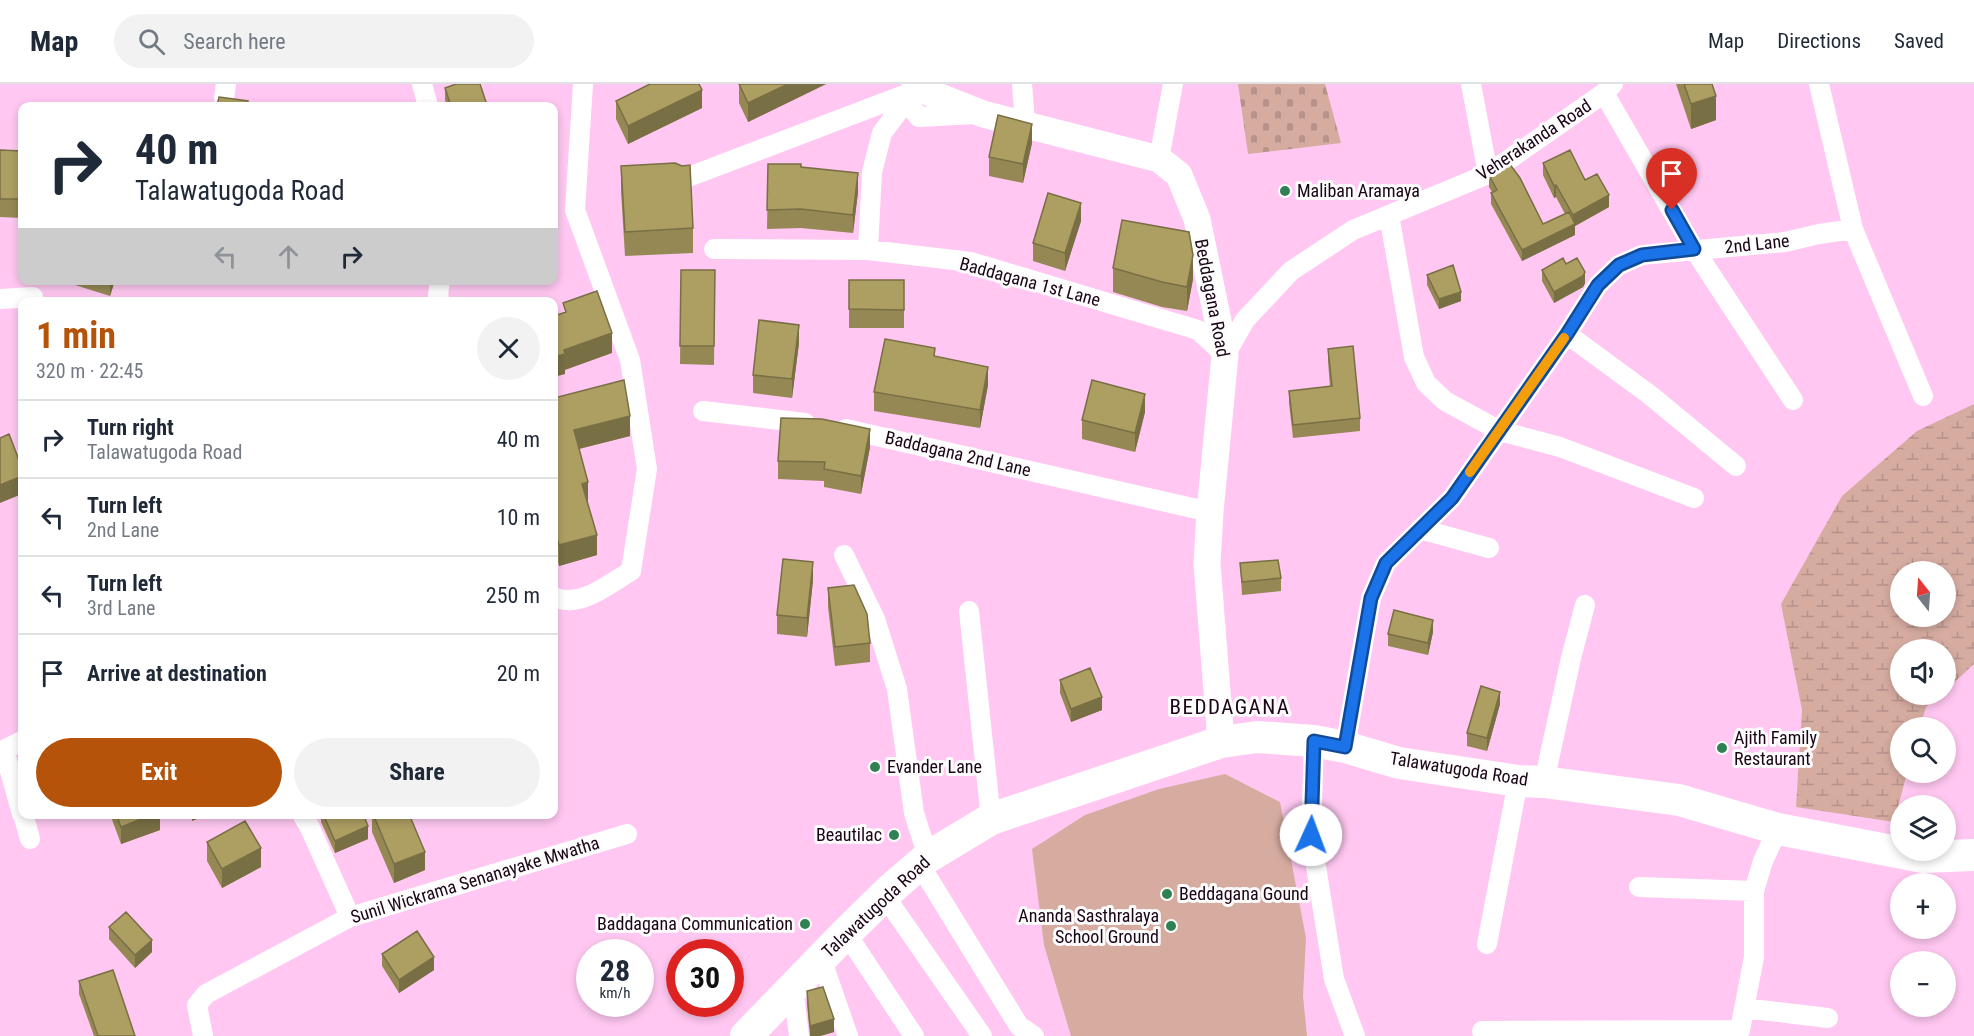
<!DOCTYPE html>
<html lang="en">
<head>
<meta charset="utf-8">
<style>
  body { margin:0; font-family:"Roboto Condensed",sans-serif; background:#f2f2f3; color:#1f2937; height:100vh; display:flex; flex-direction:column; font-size:22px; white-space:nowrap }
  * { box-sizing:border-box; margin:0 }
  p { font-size:20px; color:#747a83 }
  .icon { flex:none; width:33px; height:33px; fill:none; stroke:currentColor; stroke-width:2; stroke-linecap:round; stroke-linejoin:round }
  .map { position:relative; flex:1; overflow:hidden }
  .drawer { position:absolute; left:18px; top:213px; width:540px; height:522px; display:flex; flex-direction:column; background:#fff; border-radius:12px; box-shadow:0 3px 9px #0003 }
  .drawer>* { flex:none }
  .top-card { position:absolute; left:18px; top:18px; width:540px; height:183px; border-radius:12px; box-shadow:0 3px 9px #0003; background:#fff; color:#1f2937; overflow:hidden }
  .needle { width:39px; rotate:343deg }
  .fabs { position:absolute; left:1890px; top:477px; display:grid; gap:12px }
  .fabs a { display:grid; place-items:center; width:66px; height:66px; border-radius:50%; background:#fff; box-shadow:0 3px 9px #0003; font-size:30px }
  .speed { position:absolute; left:576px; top:855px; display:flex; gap:12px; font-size:30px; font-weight:700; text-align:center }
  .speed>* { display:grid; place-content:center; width:78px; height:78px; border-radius:50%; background:#fff; box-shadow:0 3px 9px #0003; line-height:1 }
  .speed small { font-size:15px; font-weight:400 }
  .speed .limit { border:9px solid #d22; background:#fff; color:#111 }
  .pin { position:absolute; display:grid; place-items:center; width:51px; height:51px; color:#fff; margin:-62px -26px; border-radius:50% 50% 50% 0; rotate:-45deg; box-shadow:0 0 6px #0007 }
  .pin .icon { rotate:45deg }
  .me { position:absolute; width:66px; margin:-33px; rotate:2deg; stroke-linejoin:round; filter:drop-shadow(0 0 4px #0008) }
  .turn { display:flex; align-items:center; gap:21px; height:126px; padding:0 18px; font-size:27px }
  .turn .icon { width:78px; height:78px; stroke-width:2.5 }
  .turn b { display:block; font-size:42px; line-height:51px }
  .lanes { display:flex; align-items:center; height:57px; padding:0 18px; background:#0003; justify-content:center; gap:30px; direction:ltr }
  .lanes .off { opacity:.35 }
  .round { display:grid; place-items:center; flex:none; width:63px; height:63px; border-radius:32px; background:#f2f2f3 }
  .overview { display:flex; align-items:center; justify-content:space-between; height:102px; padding:0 18px }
  h1 { font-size:36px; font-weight:700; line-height:45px; color:#b45309 }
  .action { display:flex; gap:12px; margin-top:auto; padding:12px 18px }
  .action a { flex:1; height:69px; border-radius:36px; background:#b45309; color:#fff; font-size:24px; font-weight:700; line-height:69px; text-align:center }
  .action a+a { background:#f2f2f3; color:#1f2937 }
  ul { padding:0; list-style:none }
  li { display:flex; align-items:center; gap:18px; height:78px; padding:0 18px; border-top:2px solid #e0e1e3 }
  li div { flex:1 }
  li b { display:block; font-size:22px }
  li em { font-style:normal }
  header { display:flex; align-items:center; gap:36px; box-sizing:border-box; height:84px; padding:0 30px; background:#fff; border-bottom:2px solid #e0e1e3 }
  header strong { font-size:28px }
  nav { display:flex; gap:33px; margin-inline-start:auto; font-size:21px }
  .search { width:420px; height:54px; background:#f2f2f3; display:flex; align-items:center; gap:15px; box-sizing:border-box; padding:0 21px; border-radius:33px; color:#747a83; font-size:22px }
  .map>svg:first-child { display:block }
  .wetland { fill:url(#wetland-marsh); fill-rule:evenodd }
  .cemetery { fill:url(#cemetery-stones) }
  .pitch { fill:#d6aca1 }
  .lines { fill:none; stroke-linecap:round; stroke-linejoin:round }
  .street { stroke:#fff; stroke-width:20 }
  .secondary { stroke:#fff; stroke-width:27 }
  .primary { stroke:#fff; stroke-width:32 }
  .wall { fill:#958854 }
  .shaded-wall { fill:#796f45 }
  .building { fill:#ad9e62; stroke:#796f45; stroke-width:1.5 }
  .route-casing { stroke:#114b97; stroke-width:15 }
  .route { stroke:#1a73e8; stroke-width:10 }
  .slow { stroke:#f59e0b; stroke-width:10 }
  .poi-dot { fill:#2f8153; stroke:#fcfcfc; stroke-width:2 }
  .labels { text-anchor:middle; stroke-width:6; stroke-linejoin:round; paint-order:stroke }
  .street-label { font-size:18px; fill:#1a0416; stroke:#fcfcfc }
  .poi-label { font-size:18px; fill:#1a0416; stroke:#fcfcfc; text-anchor:start }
  .quarter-label { font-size:21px; letter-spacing:1.5px; fill:#1a0416; stroke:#fcfcfc }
</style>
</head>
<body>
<header>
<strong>Map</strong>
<div class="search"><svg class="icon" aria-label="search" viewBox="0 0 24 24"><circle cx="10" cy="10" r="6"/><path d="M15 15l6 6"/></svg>Search here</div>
<nav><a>Map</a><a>Directions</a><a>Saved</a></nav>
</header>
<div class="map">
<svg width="1974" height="952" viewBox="0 0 1974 952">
  <defs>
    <pattern id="wetland-marsh" width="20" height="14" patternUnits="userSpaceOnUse" patternTransform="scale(1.5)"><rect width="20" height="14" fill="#d6aca1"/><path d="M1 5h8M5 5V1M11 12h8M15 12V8" fill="none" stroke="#b7928a"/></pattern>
    <pattern id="cemetery-stones" width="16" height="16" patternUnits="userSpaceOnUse" patternTransform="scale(1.5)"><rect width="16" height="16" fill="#d6aca1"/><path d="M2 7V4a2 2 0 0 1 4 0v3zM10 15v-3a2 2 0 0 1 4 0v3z" fill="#b7928a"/></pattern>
  </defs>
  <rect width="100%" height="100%" fill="#ffc7f1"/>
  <path class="wetland" d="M1974,320V580L1946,606V566H1900V610L1940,611L1926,623L1920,643L1900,644V688L1907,689L1894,738L1796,723L1802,626L1781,520L1842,412L1917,347ZM1900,488H1946V532H1900Z"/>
  <path class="cemetery" d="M1238,0H1325L1341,59L1248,70Z"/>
  <path class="pitch" d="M1225,690L1280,718L1306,854L1303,912L1307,952H1071L1044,861L1032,765L1085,731L1159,705Z"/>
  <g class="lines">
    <path class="street" d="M422,0L428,22
      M1022,0L1025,40
      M1471,0L1488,90
      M1819,0L1853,145L1923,312
      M1604,9L1694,165L1793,316
      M224,14L226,0
      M906,17L919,33L975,30
      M1159,75L1173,0
      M683,95L920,5
      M1389,131L1414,273L1426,299L1445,317L1500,347L1560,363L1694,414
      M714,165L868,166L971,178L1198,246L1225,271L1245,236L1291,187L1353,146L1488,90L1604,9L1613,0
      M868,166L872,88L882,49L906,17L916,9
      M0,215L33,213V218
      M440,218L438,211L440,196
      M1567,250L1650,311L1736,382
      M703,327L805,339
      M846,345L1210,428
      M1420,445L1489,464
      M844,471L875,535L897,605L914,729L928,773
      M554,513C580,525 609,500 631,487L647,385L630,276L575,126L583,0
      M969,527L991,735
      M1314,657L1311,751L1334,895L1355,952
      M1345,663L1371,514L1386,479L1452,414L1567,250L1598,201L1619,181L1642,171L1785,158L1819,150L1853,145
      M4,666L22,730
      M0,668L22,657
      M1544,698L1571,574L1585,521
      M23,730L30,755
      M302,730L310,744L350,833
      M920,781L1019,942L1034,952
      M1639,803L1754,807
      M884,811L982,952
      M846,849L914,952
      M1487,860L1518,697
      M821,874L848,952
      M793,904L799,952
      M1744,924L1828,934
      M1482,947L1740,946
      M203,952L197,921L206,910L350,833L627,750
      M1737,952L1740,946L1754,873V807L1763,777L1778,745"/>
    <path class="secondary" d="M915,0L920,5L983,30L1159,75L1179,91L1197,135L1225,271L1210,428L1207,480L1221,658"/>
    <path class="primary" d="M746,952L846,849L892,804L928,773L991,735L1221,658L1257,653L1314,657L1345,663L1399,679L1518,697L1544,698L1679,716L1778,745L1923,773L1974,771"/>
  </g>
  <path class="wall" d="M739,0H826L748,38L739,19Z
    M1676,0H1712L1716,36L1691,45Z
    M445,4L487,22H447L445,16Z
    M616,17L702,24L628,60L616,35Z
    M1032,59L1023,99L989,92V73Z
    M0,66L22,67V134L0,133Z
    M1543,79L1585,96L1609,123L1575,142V151L1522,177L1491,120V109L1492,108L1489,103V91L1543,140L1565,130L1556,113L1554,114L1543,91Z
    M768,80L801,83L858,108L853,149L801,144L767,145Z
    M621,82L693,144V169L625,172L621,107Z
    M1081,137L1065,187L1033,177V159Z
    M1113,184L1193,195L1187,227L1162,223L1113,208Z
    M681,186H715L714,281L680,280Z
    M1542,186L1585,199L1583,203L1554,219L1542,197Z
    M1427,191L1461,217L1439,225L1427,201Z
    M59,196H115L110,212Z
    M849,196H904V244H849Z
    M799,259L792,314L753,309V291Z
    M1328,265L1360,334V347L1293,354L1289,319V307L1330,303L1328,277Z
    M988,301L980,344L874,327V308Z
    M554,314L630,352L579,365L597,471L559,482L554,463Z
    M1145,328L1135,368L1082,355V336Z
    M870,363L861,410L824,403V397L778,395V377Z
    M1240,479L1281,494V507L1242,511Z
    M813,496L807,553L777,550V531Z
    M828,504L870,559V578L835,582L828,523Z
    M1433,548L1428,571L1388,562V550Z
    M1060,596L1102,626L1071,638L1060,609Z
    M1500,620L1487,667L1467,662V649Z
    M110,730H160V746L121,760Z
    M321,730H363L368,755L335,769L321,738Z
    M372,730L425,786L394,799L372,748Z
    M207,758L261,783L222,804L207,777Z
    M109,843L152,868L135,884L109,855Z
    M382,870L434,886L399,909L382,882Z
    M79,897L135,952H94L79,910Z
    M807,907L834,948L820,952H810L807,920Z"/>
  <path class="shaded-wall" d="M788,0H826L748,38V19Z
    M702,6V24L628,60V42Z
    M1716,12V36L1691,45V20Z
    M1032,40V59L1023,99V80Z
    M858,89V108L853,149V131Z
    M1556,101V113L1554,114V102Z
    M1609,111V123L1575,142V151L1522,177V166L1573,141V131Z
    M1081,119V137L1065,187V169Z
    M1193,171V195L1187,227V203Z
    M1585,188V199L1583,203L1554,219V208Z
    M110,196H115L110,212Z
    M1461,208V217L1439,225V215Z
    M799,241V259L792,314V295Z
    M612,249V269L565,286V290L554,293V273L564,266Z
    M988,283V301L980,344V326Z
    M1145,310V328L1135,368V349Z
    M630,332V352L574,366V346Z
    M870,345V363L861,410V392Z
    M22,392V410L0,419V401Z
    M588,398V418L582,400Z
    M597,451V471L559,482V461Z
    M813,478V496L807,553V534Z
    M1433,536V548L1428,571V559Z
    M1500,608V620L1487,667V654Z
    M1102,613V626L1071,638V625Z
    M154,730H160V746L121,760V743Z
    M192,730H210L192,737Z
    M368,742V755L335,769V757Z
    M261,764V783L222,804V785Z
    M425,768V786L394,799V780Z
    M152,856V868L135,884V871Z
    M434,873V886L399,909V896Z
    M834,935V948L820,952H810V942Z"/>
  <path class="building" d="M456,0H480L487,21L482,22H451L445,4Z
    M650,0H699L702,6L628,42L616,17Z
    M739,0H788L748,19Z
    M1684,0H1712L1716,12L1691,20Z
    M219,13L248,17L247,22H217Z
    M998,31L1032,40L1023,80L989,73Z
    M0,66L22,67V115H0Z
    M1570,66L1585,96L1597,90L1609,111L1573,131L1556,101L1554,102L1543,79Z
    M675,79L682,82L690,81L693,144L625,148L621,82Z
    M1509,79L1520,94L1543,140L1569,128L1575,140L1522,166L1491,109L1497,106L1489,91Z
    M768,80H801V83L858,89L853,131L801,125L767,126Z
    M1048,109L1081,119L1065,169L1033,159Z
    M1122,136L1189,148L1193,171L1187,203L1162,198L1113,184Z
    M1563,174L1566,180L1577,174L1585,188L1583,192L1554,208L1542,186Z
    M1453,181L1461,208L1439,215L1427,191Z
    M681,186H715L714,262H680Z
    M849,196H904V226L849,225Z
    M597,207L612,249L564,266L565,270L554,273V232L566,228L563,219Z
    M759,236L799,241L792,295L753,291Z
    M885,255L935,264L934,272L988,283L980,326L874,308Z
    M1353,262L1360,334L1293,341L1289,307L1332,302L1328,265Z
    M624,296L630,332L574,346L588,398L582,400L597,451L559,461L554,443V314Z
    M1092,296L1145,310L1135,349L1082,336Z
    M781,334L822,335L870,345L861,392L824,385L825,378L778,377Z
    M9,350L22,384V392L0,401V354Z
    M783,475L813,478L807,534L777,531Z
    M1278,476L1281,494L1242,498L1240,479Z
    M854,501L867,530L870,559L835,563L828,504Z
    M1394,526L1433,536L1428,559L1388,550Z
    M1090,584L1102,613L1071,625L1060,596Z
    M1481,602L1500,608L1487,654L1467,649Z
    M116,730H154L121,743Z
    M323,730H363L368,742L335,757Z
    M373,730H409L425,768L394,780Z
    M245,737L261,764L222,785L207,758Z
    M126,828L152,856L135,871L109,843Z
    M417,847L434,873L399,896L382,870Z
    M113,886L135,952H98L79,897Z
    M823,903L834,935L810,942L807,907Z"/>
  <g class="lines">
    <defs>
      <path id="route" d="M1311,751L1314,657L1345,663L1371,514L1386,479L1452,414L1567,250L1598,201L1619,181L1642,171L1694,165L1672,126"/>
    </defs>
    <use href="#route" class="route-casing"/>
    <use href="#route" class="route"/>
    <path class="slow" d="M1470,388L1564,254"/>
  </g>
  <g class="poi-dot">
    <circle cx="1285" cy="107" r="6"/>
    <circle cx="1722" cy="664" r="6"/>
    <circle cx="875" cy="683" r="6"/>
    <circle cx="894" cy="751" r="6"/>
    <circle cx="1167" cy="810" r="6"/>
    <circle cx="805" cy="840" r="6"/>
    <circle cx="1171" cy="842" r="6"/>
  </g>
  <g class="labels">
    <g class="street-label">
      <text transform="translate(1534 56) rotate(-33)" y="6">Veherakanda Road</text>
      <text transform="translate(1757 160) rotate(-6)" y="6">2nd Lane</text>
      <text transform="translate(1030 198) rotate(15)" y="6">Baddagana 1st Lane</text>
      <text transform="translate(1212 214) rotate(79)" y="6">Beddagana Road</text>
      <text transform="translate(958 370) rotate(13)" y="6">Baddagana 2nd Lane</text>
      <text transform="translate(1459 685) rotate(9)" y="6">Talawatugoda Road</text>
      <text transform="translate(475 796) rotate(-17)" y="6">Sunil Wickrama Senanayake Mwatha</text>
      <text transform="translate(876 823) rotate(-43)" y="6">Talawatugoda Road</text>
    </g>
    <g class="poi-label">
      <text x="1297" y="113">Maliban Aramaya</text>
      <text x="1734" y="660">Ajith Family<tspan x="1734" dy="21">Restaurant</tspan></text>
      <text x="887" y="689">Evander Lane</text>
      <text x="882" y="757" text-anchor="end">Beautilac</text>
      <text x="1179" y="816">Beddagana Gound</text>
      <text x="1159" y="838" text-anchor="end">Ananda Sasthralaya<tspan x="1159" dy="21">School Ground</tspan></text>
      <text x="793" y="846" text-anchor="end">Baddagana Communication</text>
    </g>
    <g class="quarter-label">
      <text x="1230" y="630">BEDDAGANA</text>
    </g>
  </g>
</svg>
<div class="fabs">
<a><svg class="needle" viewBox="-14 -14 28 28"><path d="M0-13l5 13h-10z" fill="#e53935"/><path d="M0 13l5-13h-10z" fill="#747a83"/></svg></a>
<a><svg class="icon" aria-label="sound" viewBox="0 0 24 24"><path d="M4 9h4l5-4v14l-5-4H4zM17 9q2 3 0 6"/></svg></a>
<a><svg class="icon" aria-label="search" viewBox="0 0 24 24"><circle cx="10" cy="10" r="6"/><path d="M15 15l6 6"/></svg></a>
<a><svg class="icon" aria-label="layers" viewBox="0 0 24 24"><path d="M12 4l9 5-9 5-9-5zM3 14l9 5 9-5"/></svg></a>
<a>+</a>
<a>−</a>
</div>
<div class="speed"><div>28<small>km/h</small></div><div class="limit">30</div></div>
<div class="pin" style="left:1672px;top:126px;background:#d93025"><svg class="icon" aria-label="arrive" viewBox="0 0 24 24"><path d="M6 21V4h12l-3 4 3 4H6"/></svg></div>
<svg class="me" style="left:1311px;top:751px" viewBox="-20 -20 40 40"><circle r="19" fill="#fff"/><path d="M0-13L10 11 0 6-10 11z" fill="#1a73e8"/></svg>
<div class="top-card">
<div class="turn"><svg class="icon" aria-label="right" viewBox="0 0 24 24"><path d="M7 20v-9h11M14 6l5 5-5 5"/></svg><div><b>40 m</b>Talawatugoda Road</div></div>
<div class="lanes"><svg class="icon off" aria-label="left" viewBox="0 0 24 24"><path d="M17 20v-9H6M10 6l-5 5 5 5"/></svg><svg class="icon off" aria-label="ahead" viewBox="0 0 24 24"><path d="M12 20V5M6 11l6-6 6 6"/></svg><svg class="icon" aria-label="right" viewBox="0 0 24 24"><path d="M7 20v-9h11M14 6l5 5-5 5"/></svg></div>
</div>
<section class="drawer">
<div class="overview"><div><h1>1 min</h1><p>320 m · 22:45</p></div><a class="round"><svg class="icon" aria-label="close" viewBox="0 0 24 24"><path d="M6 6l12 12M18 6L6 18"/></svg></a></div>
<ul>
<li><svg class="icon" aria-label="right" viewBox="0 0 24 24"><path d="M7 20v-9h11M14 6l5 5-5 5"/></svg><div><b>Turn right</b><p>Talawatugoda Road</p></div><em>40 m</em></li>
<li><svg class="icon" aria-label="left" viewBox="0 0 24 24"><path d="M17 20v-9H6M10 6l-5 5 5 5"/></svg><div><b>Turn left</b><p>2nd Lane</p></div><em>10 m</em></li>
<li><svg class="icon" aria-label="left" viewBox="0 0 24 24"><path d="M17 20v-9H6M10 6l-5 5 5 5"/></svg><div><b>Turn left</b><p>3rd Lane</p></div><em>250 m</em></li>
<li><svg class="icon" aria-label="arrive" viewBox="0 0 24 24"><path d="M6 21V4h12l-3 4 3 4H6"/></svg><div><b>Arrive at destination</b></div><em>20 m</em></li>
</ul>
<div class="action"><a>Exit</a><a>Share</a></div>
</section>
</div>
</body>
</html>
